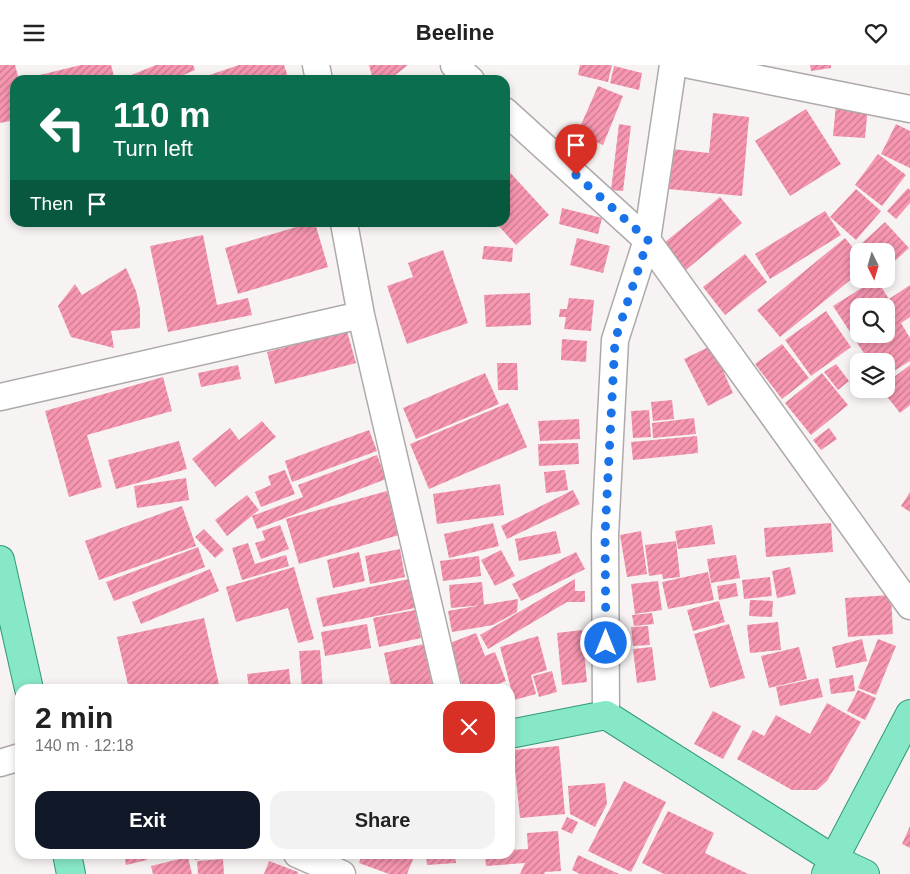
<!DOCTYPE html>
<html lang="en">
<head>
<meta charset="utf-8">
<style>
  body { margin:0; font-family:Helvetica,sans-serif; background:#f2f2f2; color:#222; height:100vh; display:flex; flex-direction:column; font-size:19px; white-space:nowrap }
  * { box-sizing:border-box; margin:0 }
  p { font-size:16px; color:#767676 }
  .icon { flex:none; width:28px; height:28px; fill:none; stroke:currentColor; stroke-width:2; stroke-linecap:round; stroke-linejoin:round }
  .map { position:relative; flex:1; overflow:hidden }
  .details { position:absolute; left:15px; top:619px; width:500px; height:175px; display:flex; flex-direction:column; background:#fff; border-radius:15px; box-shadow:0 2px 8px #0003 }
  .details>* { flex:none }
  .top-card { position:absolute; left:10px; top:10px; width:500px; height:152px; border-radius:15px; box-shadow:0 2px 8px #0003; background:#0b6e4f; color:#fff; overflow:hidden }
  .needle { width:32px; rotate:175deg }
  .fabs { position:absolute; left:850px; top:178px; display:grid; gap:10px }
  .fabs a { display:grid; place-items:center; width:45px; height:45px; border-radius:10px; background:#fff; box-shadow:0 2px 8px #0003; font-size:25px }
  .pin { position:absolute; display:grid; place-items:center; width:42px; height:42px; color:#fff; margin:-51px -21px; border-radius:50% 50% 50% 0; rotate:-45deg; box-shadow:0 0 5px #0007 }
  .pin .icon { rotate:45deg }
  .me { position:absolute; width:55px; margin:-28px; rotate:0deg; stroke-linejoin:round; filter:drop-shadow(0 0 4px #0008) }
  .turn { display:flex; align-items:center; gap:18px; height:105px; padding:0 20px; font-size:22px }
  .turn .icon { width:65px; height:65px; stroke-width:2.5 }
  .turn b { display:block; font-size:35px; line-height:42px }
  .then { display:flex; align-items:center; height:48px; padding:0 20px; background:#0003; gap:10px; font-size:19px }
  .round { display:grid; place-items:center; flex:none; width:52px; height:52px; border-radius:15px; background:#f2f2f2 }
  .overview { display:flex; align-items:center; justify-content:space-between; height:85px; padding:0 20px }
  h1 { font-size:30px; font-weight:600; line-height:38px }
  .action { display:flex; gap:10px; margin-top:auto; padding:10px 20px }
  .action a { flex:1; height:58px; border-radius:15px; background:#111827; color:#fff; font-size:20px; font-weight:600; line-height:58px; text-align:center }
  .action a+a { background:#f2f2f2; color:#222 }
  header { display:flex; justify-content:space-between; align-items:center; height:65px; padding:0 20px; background:#fff; font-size:22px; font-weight:600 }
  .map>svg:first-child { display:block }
  .building { fill:url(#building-hatch); fill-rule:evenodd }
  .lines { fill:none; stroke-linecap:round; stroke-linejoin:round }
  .minor-casing { stroke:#aeaaab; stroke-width:29 }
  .major-casing { stroke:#309976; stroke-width:30 }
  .minor { stroke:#fff; stroke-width:26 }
  .major { stroke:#87e8c7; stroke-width:28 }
  .route { stroke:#1a73e8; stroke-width:9; stroke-dasharray:0 16.2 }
</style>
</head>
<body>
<header><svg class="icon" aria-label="menu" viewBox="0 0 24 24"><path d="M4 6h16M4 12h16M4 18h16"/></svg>Beeline<svg class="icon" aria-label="heart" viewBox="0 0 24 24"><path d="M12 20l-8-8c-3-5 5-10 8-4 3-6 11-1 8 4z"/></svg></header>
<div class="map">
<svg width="910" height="809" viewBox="0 0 910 809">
  <defs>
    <pattern id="building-hatch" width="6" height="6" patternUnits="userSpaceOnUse" patternTransform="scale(1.25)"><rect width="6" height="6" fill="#f796b0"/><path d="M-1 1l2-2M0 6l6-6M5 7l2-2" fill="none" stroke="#c87a8f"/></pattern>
  </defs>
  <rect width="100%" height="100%" fill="#f7f3f3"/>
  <path class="building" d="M0,0H15L19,15H15V55L0,58Z
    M81,0H111L115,15H19Z
    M156,0H193L195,5L172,15H131L129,11Z
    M239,0H284L289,15H195Z
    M369,0H408L389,15H373Z
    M580,0H612L608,17L578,10Z
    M810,0H831V3L811,6Z
    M614,1L642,8L639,25L610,18Z
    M598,21L623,31L603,80L577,69Z
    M836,39L868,41L865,73L833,71Z
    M806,44L841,99L790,131L755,76Z
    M713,48L749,52L742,131L668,124L672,84L709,88Z
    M619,59L631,61L623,126L611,125Z
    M896,59L910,66V103L881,89Z
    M878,89L906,110L882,141L855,120Z
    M505,102L549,150L516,180L496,158H505Z
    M908,123L910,125V138L896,154L887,146Z
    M856,124L881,146L856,175L830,152Z
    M720,132L742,158L686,205L664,178Z
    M562,143L602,153L598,169L559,159Z
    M825,146L841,170L770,214L755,189Z
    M885,157L909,183L886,204V186H866L860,180Z
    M310,158H315L328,202L238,229L225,183Z
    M203,170L217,240L248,233L252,250L168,267L150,181Z
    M577,173L610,181L603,208L570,200Z
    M845,173L859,190V208L780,272L757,245Z
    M484,181L513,183L512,197L482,194Z
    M443,185L468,258L407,279L387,221L413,212L408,198Z
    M745,189L767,217L725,250L703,222Z
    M126,203L136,226L140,244V263L111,266L114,283L71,272L58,241L75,219L82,230Z
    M876,214L889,234L910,220V252L901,258L910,273V296L886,311V296H869L833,241ZM859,241H886V269H859Z
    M530,228L531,260L486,262L484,230Z
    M569,233L594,235L591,266L564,264L566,252H559L560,244H567Z
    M826,246L851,282L811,311L785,275Z
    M347,266L356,298L275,319L267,287Z
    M562,274L587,276L586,297L561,295Z
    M715,279L728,306L724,308L733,328L708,341L684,294Z
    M782,279L809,313L782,334L755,299Z
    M497,298H517L518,325H498Z
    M836,299L849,316L838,325L824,307Z
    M238,300L241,314L201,322L198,308Z
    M910,300V340L900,348L881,324H886V318Z
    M485,308L499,339L416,374L403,343Z
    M822,308L848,340L811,370L785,338Z
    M163,312L172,346L87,370L102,422L69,432L45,346Z
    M672,335L674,354L653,356L651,337Z
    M508,338L527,382L429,424L410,379Z
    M649,345L651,372L633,373L631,346Z
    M694,353L696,369L653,373L652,358Z
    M579,354L580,374L540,376L538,356Z
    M262,356L276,372L215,422L192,394L230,363L239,375Z
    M829,363L837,374L821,385L813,375Z
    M369,365L377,386L292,417L285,396Z
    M697,371L698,388L633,395L631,377Z
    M179,376L187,404L116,424L108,395Z
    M578,378L579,399L539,401L538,379Z
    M377,390L386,414L257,464L252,451L303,432L298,420Z
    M285,405L295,429L261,442L255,427L271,420L268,411Z
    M565,405L568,425L546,428L544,407Z
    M186,413L189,435L137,443L134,421Z
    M500,419L504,450L437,459L433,429Z
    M573,425L580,439L507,474L501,461Z
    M387,426L399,470L299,499L286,454Z
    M910,427V447L901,441Z
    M247,430L259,445L227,471L215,455Z
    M182,441L196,481L99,515L85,476Z
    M493,458L499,481L449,493L444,469Z
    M831,458L833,487L766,492L764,463Z
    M280,460L289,484L261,494L255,478L265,475L262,466Z
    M712,460L715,479L678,484L675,466Z
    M204,464L224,485L215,493L195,472Z
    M556,466L561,488L519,496L515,474Z
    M641,466L647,509L627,512L620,470Z
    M676,476L680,512L663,514L662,509L649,511L645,480Z
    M248,478L255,499L286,490L289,501L242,515L232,483Z
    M198,482L205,502L114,536L106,517Z
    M400,484L405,512L370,519L365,491Z
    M501,485L515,511L495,521L481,495Z
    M359,487L365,516L333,523L327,495Z
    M576,487L585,504L521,536L512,519Z
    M736,490L740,513L711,518L707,494Z
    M479,491L481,511L443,516L440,496Z
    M294,502L314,574L298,578L288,543L236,557L226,522Z
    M790,502L796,529L777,533L772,506Z
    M210,504L219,526L141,559L132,537Z
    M708,507L714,535L668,544L662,517Z
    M770,512L772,531L744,534L742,515Z
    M409,514L415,543L323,562L316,533Z
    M575,514V526H585V537H567L488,584L480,570Z
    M658,516L662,545L635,549L631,519Z
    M482,517L484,540L451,543L449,520Z
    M736,518L738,531L719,535L717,521Z
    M891,530L893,569L848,572L845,533Z
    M518,534L517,547L493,560L452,567L448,546Z
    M750,535L773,536L772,552L749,551Z
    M719,536L725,557L693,566L687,545Z
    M415,545L421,573L379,582L373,553Z
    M652,548L654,559L634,561L632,550Z
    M204,553L220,624H129L117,572Z
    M778,557L781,585L750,588L747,560Z
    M367,559L371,583L325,591L321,567Z
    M729,559L745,613L710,623L694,569Z
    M648,561L650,580L633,581L631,562Z
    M582,565L587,617L562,620L557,568Z
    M476,568L485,591L495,587L506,616L485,624H464L447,579Z
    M538,571L547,605L531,610L536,629L514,635L500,582Z
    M862,574L867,596L836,603L832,582Z
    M878,574L896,581L876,630L858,623Z
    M424,579L433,624H381L391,621L384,588Z
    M652,582L656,615L637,618L633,584Z
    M799,582L807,614L769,623L761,591Z
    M320,585L323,624H302L299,586Z
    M289,604L291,624H249L247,609Z
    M552,606L557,627L539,632L533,611Z
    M853,610L855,626L831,629L829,614Z
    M818,613L823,632L780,641L776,622Z
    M858,625L876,633L865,655L847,646Z
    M827,638L861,657L827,716L817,725H792L737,694L753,665L764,671L776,650L810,669Z
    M713,646L741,661L723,694L694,679Z
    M559,681L565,749L520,753L513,685Z
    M624,716L666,737L631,807L588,786Z
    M605,718L607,739L595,762L570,749L568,721Z
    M510,730H511L514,758L510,759Z
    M668,746L714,768L705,788L748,809H664L642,798Z
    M567,752L578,757L572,769L561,764Z
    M910,761V783L902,779Z
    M558,766L561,806L545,807L544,809H520L525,798L486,801L485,789H510V785L528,784L527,768Z
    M124,789H146L147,795L126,800Z
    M194,789H225V790L195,795Z
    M362,789H404L414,792L407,809H389L359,798Z
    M426,789H455L456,798L427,800Z
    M578,790L619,809H580L572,805Z
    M188,792L192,809H153L151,801Z
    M223,794L224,809H198L197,796Z
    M269,796L298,807V809H264Z"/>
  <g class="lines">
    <defs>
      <path id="minor" d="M316,0L319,15
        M454,0L471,15
        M690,0L910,44
        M505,46L647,175L910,541
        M344,158L361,250L448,624
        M0,332L361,250
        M606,650L605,470L615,275L647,175L673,0
        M0,698L20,692
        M297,789L342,809"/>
      <path id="major" d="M0,495L29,624
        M510,669L606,650L833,794L865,809
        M67,789L71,809
        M826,809L910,649"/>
    </defs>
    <use href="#minor" class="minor-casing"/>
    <use href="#major" class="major-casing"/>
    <use href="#minor" class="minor"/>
    <use href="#major" class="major"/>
  </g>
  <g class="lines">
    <path class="route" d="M576,110L648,175L615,275L605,470L606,578"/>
  </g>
</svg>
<div class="fabs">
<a><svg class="needle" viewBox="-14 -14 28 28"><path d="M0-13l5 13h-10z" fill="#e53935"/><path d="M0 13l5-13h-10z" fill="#767676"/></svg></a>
<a><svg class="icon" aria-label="search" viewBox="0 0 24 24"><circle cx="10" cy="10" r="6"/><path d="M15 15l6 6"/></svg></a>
<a><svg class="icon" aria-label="layers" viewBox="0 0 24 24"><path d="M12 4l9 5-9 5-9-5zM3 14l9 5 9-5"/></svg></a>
</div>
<div class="pin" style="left:576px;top:110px;background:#d93025"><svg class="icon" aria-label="arrive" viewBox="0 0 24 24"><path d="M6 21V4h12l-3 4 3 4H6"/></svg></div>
<svg class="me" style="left:606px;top:578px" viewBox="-20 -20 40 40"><circle r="17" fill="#1a73e8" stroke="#fff" stroke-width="3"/><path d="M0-11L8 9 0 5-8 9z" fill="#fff"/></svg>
<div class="top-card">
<div class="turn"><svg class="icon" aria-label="left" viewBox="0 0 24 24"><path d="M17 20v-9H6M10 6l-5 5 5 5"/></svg><div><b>110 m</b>Turn left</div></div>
<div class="then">Then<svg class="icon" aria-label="arrive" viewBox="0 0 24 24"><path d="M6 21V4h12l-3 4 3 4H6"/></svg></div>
</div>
<section class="details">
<div class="overview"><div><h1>2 min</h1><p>140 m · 12:18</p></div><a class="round" style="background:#d93025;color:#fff"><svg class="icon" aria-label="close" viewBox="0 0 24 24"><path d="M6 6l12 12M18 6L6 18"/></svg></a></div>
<div class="action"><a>Exit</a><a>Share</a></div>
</section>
</div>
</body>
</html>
